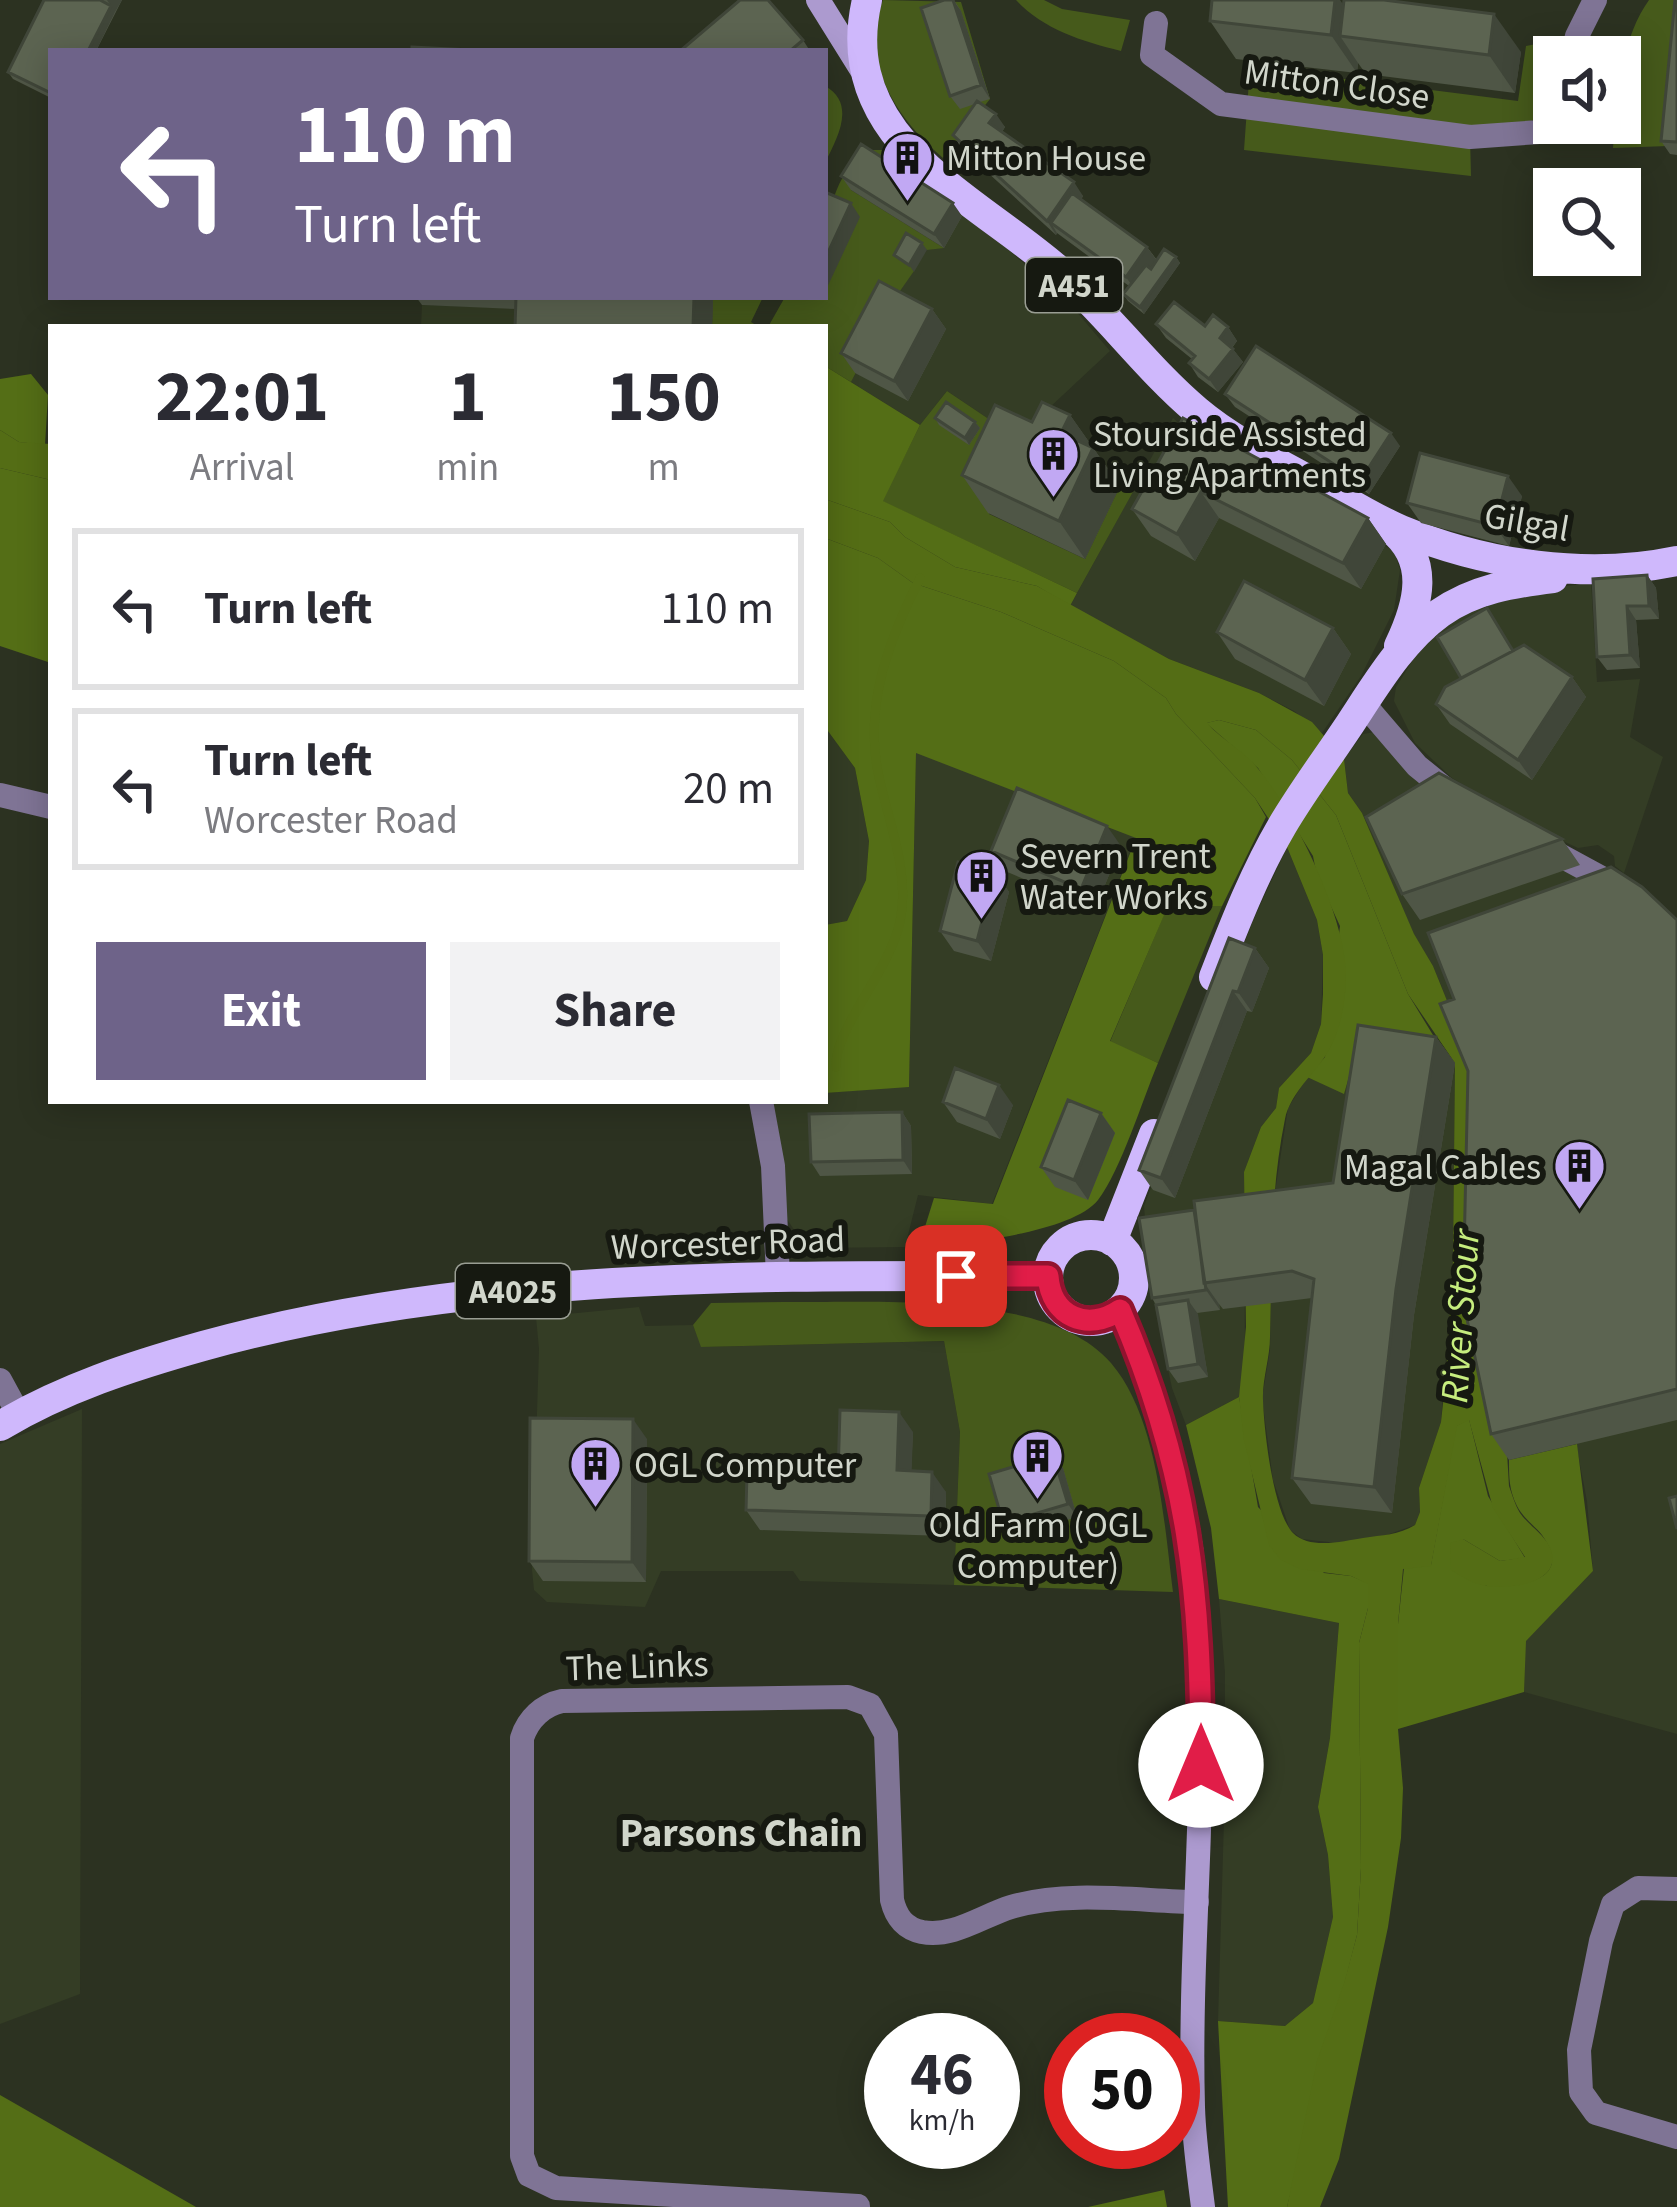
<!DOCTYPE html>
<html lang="en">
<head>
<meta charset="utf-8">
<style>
  body { margin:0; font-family:"Source Sans 3",sans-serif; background:#f2f2f3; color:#2b2b33; height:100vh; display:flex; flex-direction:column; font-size:45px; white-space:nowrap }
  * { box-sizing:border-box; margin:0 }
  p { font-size:39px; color:#7c7c81 }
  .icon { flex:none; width:66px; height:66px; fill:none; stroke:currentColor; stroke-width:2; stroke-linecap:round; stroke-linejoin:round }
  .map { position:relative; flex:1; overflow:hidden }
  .sheet { position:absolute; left:48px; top:324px; width:780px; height:780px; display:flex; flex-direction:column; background:#fff; border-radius:0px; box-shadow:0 6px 30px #0003 }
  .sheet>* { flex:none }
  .hud { position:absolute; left:48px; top:48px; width:780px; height:252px; border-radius:0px; box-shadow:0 6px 30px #0003; background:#6e6389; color:#fff; overflow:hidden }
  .tools { position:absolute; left:1533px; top:36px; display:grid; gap:24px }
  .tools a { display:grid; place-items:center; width:108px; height:108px; border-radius:0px; background:#fff; box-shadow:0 6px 30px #0003; font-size:60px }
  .speed { position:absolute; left:864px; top:2013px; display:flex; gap:24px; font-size:60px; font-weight:700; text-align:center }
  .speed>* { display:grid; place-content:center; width:156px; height:156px; border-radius:50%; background:#fff; box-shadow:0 6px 30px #0003; line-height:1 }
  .speed small { font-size:30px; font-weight:400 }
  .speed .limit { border:18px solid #d22; background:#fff; color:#111 }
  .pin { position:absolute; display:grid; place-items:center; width:102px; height:102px; color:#fff; margin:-51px; border-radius:24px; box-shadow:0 6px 18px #0006 }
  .me { position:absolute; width:132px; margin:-66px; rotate:0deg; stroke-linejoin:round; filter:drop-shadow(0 0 9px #0008) }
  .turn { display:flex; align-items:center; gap:42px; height:252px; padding:0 48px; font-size:54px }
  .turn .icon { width:156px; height:156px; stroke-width:2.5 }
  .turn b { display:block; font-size:84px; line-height:102px }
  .eta { display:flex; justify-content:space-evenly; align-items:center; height:204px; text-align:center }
  .eta b { font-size:72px; font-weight:700; line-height:84px }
  .cta { display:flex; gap:24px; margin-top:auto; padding:24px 48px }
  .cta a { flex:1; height:138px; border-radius:0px; background:#6e6389; color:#fff; font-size:48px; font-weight:700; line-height:138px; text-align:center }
  .cta a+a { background:#f2f2f3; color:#2b2b33 }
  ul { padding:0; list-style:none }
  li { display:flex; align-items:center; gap:36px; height:162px; margin:0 24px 18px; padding:0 24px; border:6px solid #e1e1e2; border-radius:0px }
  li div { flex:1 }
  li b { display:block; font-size:45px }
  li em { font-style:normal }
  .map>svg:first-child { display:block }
  .built { fill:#343d25 }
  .green { fill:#465a1b }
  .forest { fill:#546e16 }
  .water { fill:#546d15; fill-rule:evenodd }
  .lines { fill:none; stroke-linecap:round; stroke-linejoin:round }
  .stream { stroke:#546d15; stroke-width:9 }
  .street { stroke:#7f7495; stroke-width:24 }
  .secondary { stroke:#ac9acf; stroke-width:24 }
  .primary { stroke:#cfb8fc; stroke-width:30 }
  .wall { fill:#4f5646 }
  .shaded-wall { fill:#404639 }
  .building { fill:#5c6451; stroke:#404639; stroke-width:3 }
  .route-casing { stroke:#92132f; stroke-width:30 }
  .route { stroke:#e11d48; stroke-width:21 }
  .labels { text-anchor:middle; stroke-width:12; stroke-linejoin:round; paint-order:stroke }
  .shield { fill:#161911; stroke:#999d93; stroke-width:3 }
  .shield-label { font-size:33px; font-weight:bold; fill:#d1d6cb }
  .street-label { font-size:36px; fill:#d1d6cb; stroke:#161911 }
  .poi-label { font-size:36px; fill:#d1d6cb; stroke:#161911; text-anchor:start }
  .water-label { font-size:39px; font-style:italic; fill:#c6ed7e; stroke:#161911 }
  .neighbourhood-label { font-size:39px; font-weight:bold; fill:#d1d6cb; stroke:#161911 }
</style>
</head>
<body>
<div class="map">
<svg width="1677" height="2207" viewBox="0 0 1677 2207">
  <rect width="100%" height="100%" fill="#2c3221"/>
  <path class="built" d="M963,210L1069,303L1110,351L1017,438L947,391L920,425L851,382L893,301L927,250L944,247Z
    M422,305L535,309L534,327H421Z
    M1173,418L1201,444L1394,551L1400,570L1394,610L1361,676L1322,733L1294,711L1259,693L1169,659L1070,606Z
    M1591,583L1597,682L1640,679L1630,737L1663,757L1624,873L1615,866L1614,856L1598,845L1578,848L1554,837L1452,778L1415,743L1394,701L1396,687L1416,655L1430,636L1458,616L1517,592Z
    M825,727L855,768L869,841L866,880L847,921L825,925Z
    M1375,732L1417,766L1677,929V1734L1524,1692L1525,1641L1593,1571L1587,1501L1576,1444L1509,1460L1486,1097L1433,966L1414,935L1362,813L1348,793L1344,759L1363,734Z
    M916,752L1136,837L992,1204L918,1195L905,1247L812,1248L799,1237L776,1203L761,1101H825V1093L909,1086Z
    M1287,847L1317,920L1323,955L1321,1024L1311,1053L1279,1088L1276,1108L1261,1127L1244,1172L1245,1359L1239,1397L1186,1425L1172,1388L1150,1283L1144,1206L1252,923Z
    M1363,1027L1455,1063L1453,1260L1441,1422L1419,1488L1420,1512L1415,1525L1381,1537L1337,1543L1302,1539L1290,1530L1273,1480L1262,1398L1270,1350L1271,1218L1288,1108L1307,1077L1344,1093Z
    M639,1307L645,1326L693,1325L702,1347L944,1341L960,1432L954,1585L800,1581L793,1571H661L645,1607L547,1602L534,1590L532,1570L539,1349L536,1317Z
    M82,1409L80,1994L0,2024V1444Z
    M1219,1599L1339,1623L1330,1738L1318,1807L1328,1855L1333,1917L1313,2003L1285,2026L1218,2021L1225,1787V1673Z"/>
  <path class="green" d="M883,0L961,2L990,99L943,158C897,119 859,63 883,0Z
    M1016,0H1044L1062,9L1130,20L1121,51C1082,41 1044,30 1016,0Z
    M1649,0H1677L1668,146L1613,148L1615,123H1620C1620,79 1623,37 1649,0Z
    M1577,36L1572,57H1554V115L1470,137L1471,176L1244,150L1250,67L1518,101L1526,46Z
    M825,86C857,104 837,138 825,163Z
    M868,150H889L963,210L962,216L870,158L851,190L944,248L927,250L912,241L914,271L893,301L851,382L825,366V327H768L785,297H825C826,245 821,183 868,150Z
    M713,297H763L751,322L759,327H712Z
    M947,391L1017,438L989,514L1085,559L1120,486L1134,490L1077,593L882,501L920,425Z
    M1168,905L1222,906L1158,1063L1110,1042Z
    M784,1302C873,1303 1049,1290 1111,1363C1158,1418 1164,1523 1173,1592L954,1585L960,1432L944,1341L701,1347L693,1325L711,1303Z"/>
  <path class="forest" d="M825,366L920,425L883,501L1077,593L1070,606L1037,586L955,567L905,537L890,522L825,499Z
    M31,374L48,395L45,445L19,442L0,430V379Z
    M0,468L51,480V663L0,646Z
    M825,538L878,558L913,583L1001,612L1114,661L1166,698L1176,714L1255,798L1266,817L1222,906H1168L1110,1041L1158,1063C1142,1101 1121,1170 1098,1200C1072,1233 959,1245 919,1246L934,1198L993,1204L1136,838L916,753L909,1087L825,1093V925L847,921L866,880L869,841L855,768L825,727Z
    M1219,720L1256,730L1292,760L1336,815L1408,994L1436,1040L1363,1028L1344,1094L1307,1077L1325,1057L1340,926L1317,876L1313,856L1258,768L1206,723Z
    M1239,1397L1258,1507L1324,1573L1351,1576L1368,1583V1608L1359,1643L1361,1868L1357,1935L1287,2207H1228L1218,2021L1285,2026L1313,2003L1333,1917L1328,1855L1318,1807L1330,1738L1339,1623L1219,1599L1211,1528L1186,1425Z
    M1469,1419L1488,1496L1525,1558L1500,1561L1463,1539L1486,1586C1519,1586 1575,1582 1542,1535C1534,1525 1523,1518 1517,1506C1509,1490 1509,1478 1509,1460L1577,1444L1593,1571L1526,1641L1524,1692L1398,1729V1624L1404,1568L1431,1565L1456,1426Z
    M0,2095L196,2207H0Z
    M1164,2190L1167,2207H1088Z"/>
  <path class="water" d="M0,430L19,442L51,444V480L0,468Z
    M825,499L890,522L905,537L955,567L1037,586L1169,659L1259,693L1312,722L1344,759L1348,793L1362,813L1414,934L1433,966L1486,1097L1509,1486C1512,1494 1515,1505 1520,1513C1529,1526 1545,1534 1551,1550C1562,1584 1509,1589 1487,1586C1474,1584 1462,1577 1451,1570L1450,1543L1463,1539L1500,1561L1525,1557L1493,1508L1469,1420L1457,1426L1431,1566L1403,1569L1398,1624V1729L1403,1788L1401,1838L1388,1927L1339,2159L1320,2207H1287L1317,2061L1344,1983L1357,1935L1361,1868L1359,1643L1368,1608V1584L1351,1576L1300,1569L1281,1560L1269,1545L1244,1440L1239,1397L1246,1327L1244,1172L1261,1127L1276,1108L1279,1088L1311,1053L1321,1024L1323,994V955L1317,920L1287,847L1255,798L1176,714L1166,698L1114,661L1001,612L913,583L878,558L825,538ZM1219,720L1256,730L1292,760L1336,815L1408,994L1455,1063L1453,1260L1446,1376L1441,1422L1419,1488L1420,1512L1415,1525C1399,1535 1382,1535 1363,1538C1343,1541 1310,1550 1293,1533C1273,1512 1264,1430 1263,1400C1262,1380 1270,1358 1270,1337C1272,1263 1270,1192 1285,1119C1290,1095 1310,1078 1324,1058C1342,1033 1348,992 1345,962C1340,907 1292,807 1255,765C1241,749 1221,739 1207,723Z"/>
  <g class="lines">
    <path class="stream" d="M836,1067C834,1027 894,967 901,916C909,867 887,819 878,772C864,703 890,638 920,578"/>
    <path class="street" d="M1156,23L1152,55L1221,104L1470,137L1539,132L1554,115
      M1572,57L1577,36L1595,0
      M1363,703L1417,766L1454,796
      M0,795L51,807
      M1552,851L1622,889
      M761,1101L773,1166L778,1277
      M0,1380L19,1415
      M1677,1889L1638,1888L1613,1904L1601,1941L1579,2050L1581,2092L1596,2113L1677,2137
      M858,2206L556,2188L529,2175L522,2156V1738C528,1719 543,1705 562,1701L848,1697L870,1705L886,1734L892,1900C896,1917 904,1928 922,1932C953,1938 982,1916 1011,1907C1068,1890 1138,1901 1197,1902"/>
    <path class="secondary" d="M818,0L861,69
      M1120,1310C1157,1394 1184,1480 1194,1571C1213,1750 1188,1929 1193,2107C1194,2141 1199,2174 1203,2207"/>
    <path class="primary" d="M867,0C835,138 970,194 1057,269C1107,313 1146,368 1197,411C1229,438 1268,458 1305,478C1337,495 1368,516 1401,530C1486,565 1587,580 1677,561
      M1390,528C1431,560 1419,604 1399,646
      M1214,977C1234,926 1254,874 1282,826C1302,792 1326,760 1348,727C1374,688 1401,641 1440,613C1474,589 1513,583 1553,578
      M1048 1278a43 43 0 1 1 86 0a43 43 0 1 1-86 0Z
      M1112,1241L1154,1134
      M0,1426C64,1388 132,1366 203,1346C477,1270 766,1276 1048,1276"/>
  </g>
  <path class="wall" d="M44,0H122L96,51H51V98L13,79L8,72Z
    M944,0H954L961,11L990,99L980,102L1005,127L1002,132L1083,196L1081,200L1147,247L1157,260L1176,257L1180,263L1144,314L1128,301L1123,294L1129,286L1057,233L1056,235L962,149L953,135L975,104L960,109L950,96Z
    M1677,0V155L1670,154L1661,141Z
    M1344,5L1521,52L1515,93L1366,74L1358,63L1357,73L1236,59L1210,21Z
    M803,40L810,51H680Z
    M841,176L962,216L944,248L851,190Z
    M416,297H713L712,327L516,309L422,305Z
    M932,309L946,329L908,401L855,373L841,353Z
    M1156,324L1228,327L1237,341L1232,348L1243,362L1218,392L1198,377L1189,363L1192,359L1166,338Z
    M1225,394L1400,446L1369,494L1235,407Z
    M1070,415L1120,486L1085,559L988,513L962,475L1032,422Z
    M935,418L975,422L980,428L969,445L939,425Z
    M1183,418L1368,518L1386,544L1361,589L1219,518L1195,561L1151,536L1132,509Z
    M1522,496L1509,546L1421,523L1407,503Z
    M1647,575L1656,588L1659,619L1636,620L1640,668L1607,670L1597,657Z
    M1333,628L1351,654L1324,706L1235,659L1217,632Z
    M1513,651L1572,677L1586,697L1532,780L1450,724L1436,704Z
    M1562,839L1580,865L1420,920L1402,894Z
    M1121,846L1095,909L1005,871L991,851Z
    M995,872L1009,892L991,961L954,951L940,931Z
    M1677,920V1420L1509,1460L1491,1434L1468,1071L1454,999Z
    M1255,948L1269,968L1252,1012L1247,1011L1175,1198L1153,1190L1139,1170Z
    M1436,1037L1455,1063L1414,1315L1392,1513L1311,1504L1292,1478L1312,1298L1223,1309L1219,1304L1220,1310L1197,1313L1208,1377L1178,1383L1168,1369L1156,1305L1152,1298L1194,1210L1333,1183Z
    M943,1102L1013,1105L1000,1139L957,1122Z
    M902,1112L911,1126L912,1174L820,1176L811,1162Z
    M1101,1113L1115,1133L1088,1200L1055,1187L1041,1167Z
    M913,1432L911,1471L946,1492L945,1536L760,1530L746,1510L838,1475Z
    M647,1439L646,1582L543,1581L529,1561Z
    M1053,1455L1063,1468L1077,1517L1013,1537L1003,1523Z"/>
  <path class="shaded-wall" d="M107,0H122L115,12Z
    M953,0L961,11L990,99L981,85Z
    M1335,0H1340L1362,32L1340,36L1358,63L1357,73L1331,35Z
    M111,6L115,12L96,51H88Z
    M1494,14L1521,52L1515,93L1489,55Z
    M996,114L1005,127L999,136L989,123Z
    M1074,182L1083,196L1060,230L1051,223L1057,233L1056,235L1047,221Z
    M851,203L860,217L825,292V259Z
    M953,203L962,216L944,248L934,234Z
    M922,243L927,250L914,272L909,265Z
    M1147,247L1157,261L1135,290L1126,277Z
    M1176,257L1180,263L1144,314L1140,307Z
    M694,297H713L712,327H693Z
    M932,309L946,329L908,401L894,381Z
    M1228,327L1237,341L1229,351L1220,338Z
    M1233,349L1243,362L1218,392L1209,379Z
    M1070,415L1120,486L1085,559L1059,521L1061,433Z
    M975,422L980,428L969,445L965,438Z
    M1391,433L1400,446L1369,494L1360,481Z
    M1508,476L1522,496L1509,546L1495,526Z
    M1201,492L1219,518L1195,561L1177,534Z
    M1368,518L1386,544L1361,589L1343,563Z
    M1647,575L1656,588L1659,619L1649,606Z
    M1627,606L1636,620L1640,668L1630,655Z
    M1333,628L1351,654L1324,706L1305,680Z
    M1572,677L1586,697L1532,780L1518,760Z
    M1107,826L1121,846L1095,909L1081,889Z
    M995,872L1009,892L991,961L977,941Z
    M1255,948L1269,968L1252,1012L1238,992Z
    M1233,991L1247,1011L1175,1198L1161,1178Z
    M1436,1037L1455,1063L1414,1315L1392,1513L1374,1487L1396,1289Z
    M999,1085L1013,1105L1000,1139L986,1119Z
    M902,1112L911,1126L912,1174L903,1160Z
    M1101,1113L1115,1133L1088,1200L1074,1180Z
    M1205,1284L1219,1304L1220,1310L1206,1290Z
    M1188,1300L1198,1314L1208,1377L1198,1364Z
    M899,1412L913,1432L911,1490L897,1470Z
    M633,1419L647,1439L646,1582L632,1562Z
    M1053,1455L1063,1468L1077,1517L1068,1504Z
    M932,1472L946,1492L945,1536L931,1516Z"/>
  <path class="building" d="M44,0H100L111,6L88,51H51V93L8,72Z
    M740,0H768L803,40L790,51H680Z
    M944,0H953L981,85L950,96L921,8Z
    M1212,0H1335L1331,35L1210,21Z
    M1344,0H1384L1494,14L1489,55L1340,36Z
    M1675,0H1677V142L1661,141Z
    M412,47L490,51H412Z
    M977,101L996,114L989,123L1074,182L1047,221L953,135Z
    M861,144L953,203L934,234L841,176Z
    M825,192L851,203L825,259Z
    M1072,193L1147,247L1126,277L1051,223Z
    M906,233L922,243L909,265L894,255Z
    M1164,249L1176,257L1140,307L1123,294L1146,265L1151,269Z
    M879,281L932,309L894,381L841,353Z
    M516,297H694L693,327H515Z
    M1174,302L1205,326L1213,315L1228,327L1220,338L1233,349L1209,379L1189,363L1195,356L1156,324Z
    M1256,346L1391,433L1360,481L1225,394Z
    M946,402L975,422L965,438L935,418Z
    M1042,402L1070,415L1061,433L1093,448L1059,521L962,475L995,405L1032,422Z
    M1183,418L1368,518L1343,563L1201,492L1177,534L1132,509Z
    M1420,453L1508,476L1495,526L1407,503Z
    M1647,575L1649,606H1627L1630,655L1597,657L1593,579Z
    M1244,581L1333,628L1305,680L1217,632Z
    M1487,608L1513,651L1461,678L1437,637Z
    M1524,645L1572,677L1518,760L1436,704L1445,687Z
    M1439,773L1562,839L1402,894L1366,817Z
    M1017,788L1107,826L1081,889L991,851Z
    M958,862L995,872L977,941L940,931Z
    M1611,867L1642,887L1677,920V1389L1491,1434L1463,1300L1468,1071L1440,1004L1454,999L1428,933Z
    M1229,938L1255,948L1238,992L1233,991L1161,1178L1139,1170Z
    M1358,1025L1436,1037L1396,1289L1374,1487L1292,1478L1314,1279L1292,1271L1204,1283L1194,1201L1333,1183Z
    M955,1068L999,1085L986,1119L943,1102Z
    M1068,1100L1101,1113L1074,1180L1041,1167Z
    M902,1112L903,1160L811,1162L809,1114Z
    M1194,1210L1206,1290L1152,1298L1139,1218Z
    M1188,1300L1198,1364L1168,1369L1156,1305Z
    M840,1410L899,1412L897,1470L932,1472L931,1516L746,1510L747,1472L838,1475Z
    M530,1418L633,1419L632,1562L529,1561Z
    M1053,1455L1068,1504L1003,1523L989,1474Z
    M1677,1496V1529L1669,1498Z"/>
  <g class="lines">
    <defs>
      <path id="route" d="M956,1276H1048C1051,1317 1088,1332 1120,1310C1189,1470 1201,1593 1201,1765"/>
    </defs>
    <use href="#route" class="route-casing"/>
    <use href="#route" class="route"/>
  </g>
  <defs>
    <symbol id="building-pin" viewBox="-11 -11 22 30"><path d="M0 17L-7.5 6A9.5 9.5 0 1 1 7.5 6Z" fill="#c1a8f3" stroke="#161911"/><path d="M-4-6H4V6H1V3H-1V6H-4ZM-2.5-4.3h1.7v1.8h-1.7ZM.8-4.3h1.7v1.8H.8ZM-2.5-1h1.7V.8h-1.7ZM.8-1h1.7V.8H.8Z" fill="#111"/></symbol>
  </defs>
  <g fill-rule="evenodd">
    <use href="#building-pin" x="878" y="128" width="59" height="81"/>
    <use href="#building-pin" x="1024" y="424" width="59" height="81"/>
    <use href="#building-pin" x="952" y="846" width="59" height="81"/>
    <use href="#building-pin" x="1550" y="1136" width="59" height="81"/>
    <use href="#building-pin" x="1008" y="1426" width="59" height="81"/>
    <use href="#building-pin" x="566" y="1434" width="59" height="81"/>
  </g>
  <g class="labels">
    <g class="shield">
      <rect x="1026" y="258" width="96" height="54" rx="9"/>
      <rect x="456" y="1264" width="114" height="54" rx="9"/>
    </g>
    <g class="shield-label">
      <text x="1074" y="297">A451</text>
      <text x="513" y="1303">A4025</text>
    </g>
    <g class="street-label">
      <text transform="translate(1337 83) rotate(8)" y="13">Mitton Close</text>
      <text transform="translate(1527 521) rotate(10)" y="13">Gilgal</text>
      <text transform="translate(728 1242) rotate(-2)" y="13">Worcester Road</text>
      <text transform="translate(637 1665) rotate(-2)" y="13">The Links</text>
    </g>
    <g class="poi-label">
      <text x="946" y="170">Mitton House</text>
      <text x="1093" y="446">Stourside Assisted<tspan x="1093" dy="41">Living Apartments</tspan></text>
      <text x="1020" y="868">Severn Trent<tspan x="1020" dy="41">Water Works</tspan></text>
      <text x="1541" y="1179" text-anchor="end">Magal Cables</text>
      <text x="634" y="1477">OGL Computer</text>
      <text x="1038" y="1537" text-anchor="middle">Old Farm (OGL<tspan x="1038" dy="41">Computer)</tspan></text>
    </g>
    <g class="water-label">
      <text transform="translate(1459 1316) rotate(-86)" y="14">River Stour</text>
    </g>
    <g class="neighbourhood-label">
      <text x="741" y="1846">Parsons Chain</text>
    </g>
  </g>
</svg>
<div class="tools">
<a><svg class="icon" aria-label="sound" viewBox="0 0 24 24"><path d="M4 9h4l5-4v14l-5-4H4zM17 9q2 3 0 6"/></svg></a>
<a><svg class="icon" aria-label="search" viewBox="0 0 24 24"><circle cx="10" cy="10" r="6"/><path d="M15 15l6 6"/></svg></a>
</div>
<div class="speed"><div>46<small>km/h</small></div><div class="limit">50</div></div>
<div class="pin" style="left:956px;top:1276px;background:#d93025"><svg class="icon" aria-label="arrive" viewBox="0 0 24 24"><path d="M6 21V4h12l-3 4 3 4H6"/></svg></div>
<svg class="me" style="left:1201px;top:1765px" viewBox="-20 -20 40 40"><circle r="19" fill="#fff"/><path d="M0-13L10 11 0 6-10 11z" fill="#e11d48"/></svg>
<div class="hud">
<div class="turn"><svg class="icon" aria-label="left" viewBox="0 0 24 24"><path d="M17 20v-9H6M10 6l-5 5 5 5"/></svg><div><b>110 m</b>Turn left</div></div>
</div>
<section class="sheet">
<div class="eta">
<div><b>22:01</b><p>Arrival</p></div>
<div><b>1</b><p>min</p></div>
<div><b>150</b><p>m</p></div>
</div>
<ul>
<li><svg class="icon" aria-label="left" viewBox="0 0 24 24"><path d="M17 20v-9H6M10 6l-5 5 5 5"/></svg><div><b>Turn left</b></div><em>110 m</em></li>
<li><svg class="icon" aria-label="left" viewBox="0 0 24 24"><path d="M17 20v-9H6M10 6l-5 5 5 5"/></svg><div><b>Turn left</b><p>Worcester Road</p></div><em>20 m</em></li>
</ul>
<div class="cta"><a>Exit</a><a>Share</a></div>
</section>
</div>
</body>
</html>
